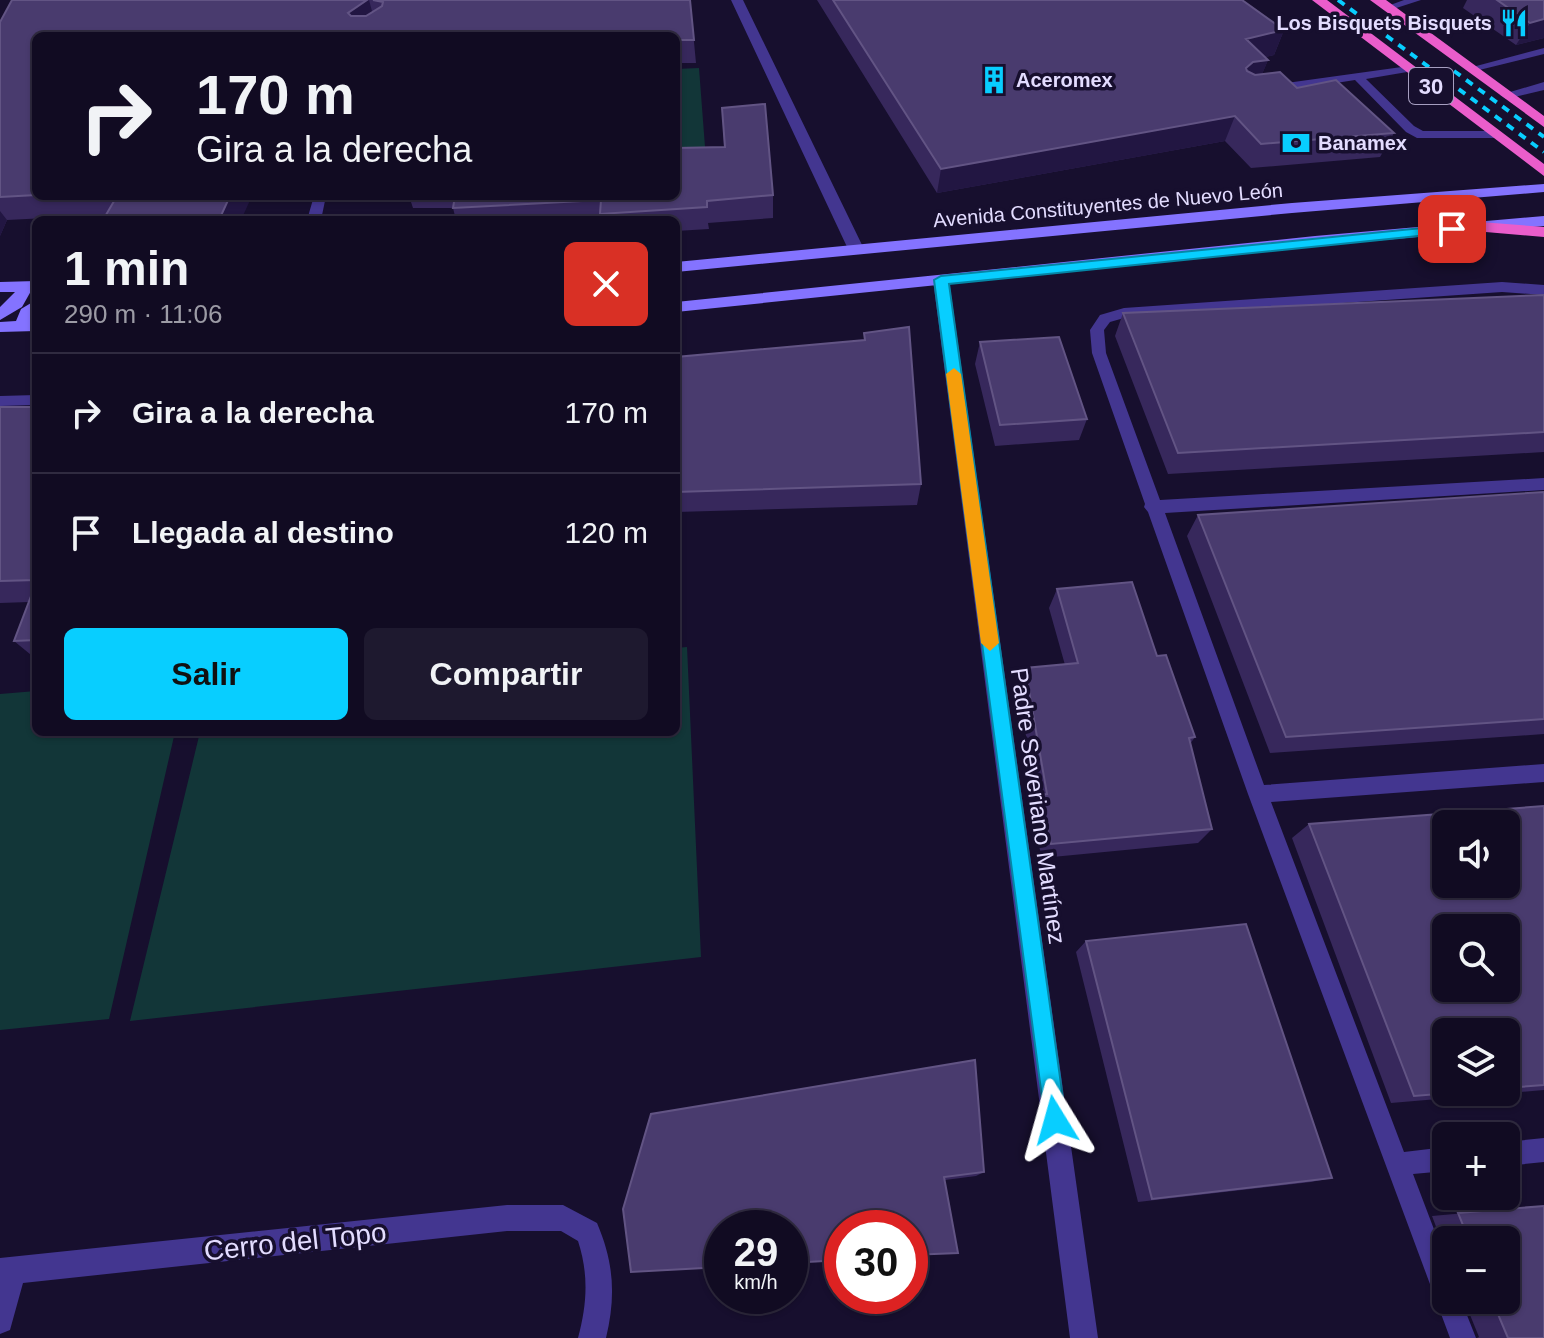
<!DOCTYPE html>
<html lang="es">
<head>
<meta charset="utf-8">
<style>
  body { margin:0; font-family:Helvetica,sans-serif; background:#1e192f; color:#f1f3f6; height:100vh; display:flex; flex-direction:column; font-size:30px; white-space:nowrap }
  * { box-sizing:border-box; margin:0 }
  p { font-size:26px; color:#9c9ba5 }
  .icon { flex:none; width:44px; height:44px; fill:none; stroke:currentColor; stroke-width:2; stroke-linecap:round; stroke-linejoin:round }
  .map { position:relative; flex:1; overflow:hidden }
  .panel { position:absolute; left:32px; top:216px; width:648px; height:520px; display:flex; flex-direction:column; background:#110b22; border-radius:12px; box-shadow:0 2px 6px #0004,0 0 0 2px #302b40 }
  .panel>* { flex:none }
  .top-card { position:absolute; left:32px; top:32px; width:648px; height:168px; border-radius:12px; box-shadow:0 2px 6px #0004,0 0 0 2px #302b40; background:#110b22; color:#f1f3f6; overflow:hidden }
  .buttons { position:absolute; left:1432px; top:810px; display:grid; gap:16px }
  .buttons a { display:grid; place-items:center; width:88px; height:88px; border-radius:12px; background:#110b22; box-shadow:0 2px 6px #0004,0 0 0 2px #302b40; font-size:40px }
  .speed { position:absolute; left:704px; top:1210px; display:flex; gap:16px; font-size:40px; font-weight:700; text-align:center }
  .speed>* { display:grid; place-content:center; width:104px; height:104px; border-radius:50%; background:#110b22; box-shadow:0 2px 6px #0004,0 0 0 2px #302b40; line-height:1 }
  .speed small { font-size:20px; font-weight:400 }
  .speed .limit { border:12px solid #d22; background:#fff; color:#111 }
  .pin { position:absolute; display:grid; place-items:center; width:68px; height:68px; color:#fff; margin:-34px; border-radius:16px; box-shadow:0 4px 12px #0006 }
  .me { position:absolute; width:88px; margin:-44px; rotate:352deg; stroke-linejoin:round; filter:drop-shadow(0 0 6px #0008) }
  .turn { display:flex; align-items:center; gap:28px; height:168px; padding:0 32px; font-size:36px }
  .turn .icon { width:104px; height:104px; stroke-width:2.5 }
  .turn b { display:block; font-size:56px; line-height:68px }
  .round { display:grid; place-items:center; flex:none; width:84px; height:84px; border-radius:12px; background:#1e192f }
  .overview { display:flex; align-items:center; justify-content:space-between; height:136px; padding:0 32px }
  h1 { font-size:48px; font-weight:700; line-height:60px }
  .primary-button { display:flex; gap:16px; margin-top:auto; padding:16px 32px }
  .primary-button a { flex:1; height:92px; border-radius:12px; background:#08ceff; color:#111; font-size:32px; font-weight:700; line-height:92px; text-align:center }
  .primary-button a+a { background:#1e192f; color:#f1f3f6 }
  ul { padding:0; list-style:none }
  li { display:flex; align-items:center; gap:24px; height:120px; padding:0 32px; border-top:2px solid #302b40 }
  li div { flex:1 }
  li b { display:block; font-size:30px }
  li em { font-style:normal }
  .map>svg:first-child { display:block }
  .green { fill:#123638 }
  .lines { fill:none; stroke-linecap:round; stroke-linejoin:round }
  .service { fill:#433690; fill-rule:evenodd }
  .minor { fill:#433690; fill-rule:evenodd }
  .secondary { fill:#8473ff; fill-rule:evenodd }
  .trunk { fill:#ea5dcb; fill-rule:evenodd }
  .rail { stroke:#08ceff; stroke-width:4; stroke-dasharray:8 7; stroke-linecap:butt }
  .wall { fill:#37285c; fill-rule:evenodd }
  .shaded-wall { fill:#221642 }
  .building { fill:#493b6e; stroke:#625484; stroke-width:2; fill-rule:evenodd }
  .route { fill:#08ceff; stroke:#0586a6; stroke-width:2 }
  .slow { fill:#f59e0b }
  .labels { text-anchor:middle; stroke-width:7; stroke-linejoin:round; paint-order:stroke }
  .far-poi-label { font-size:20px; font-weight:bold; fill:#e3dcff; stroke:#170f2e; text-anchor:start }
  .far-street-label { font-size:20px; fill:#e3dcff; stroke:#170f2e }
  .shield { fill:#170f2e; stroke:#a69ec0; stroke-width:2 }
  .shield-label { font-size:22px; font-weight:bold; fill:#e3dcff }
  .street-label { font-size:24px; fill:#e3dcff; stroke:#170f2e }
  .near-street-label { font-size:28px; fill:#e3dcff; stroke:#170f2e }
</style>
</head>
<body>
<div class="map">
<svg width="1544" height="1338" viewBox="0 0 1544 1338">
  <rect width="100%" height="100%" fill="#170f2e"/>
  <path class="green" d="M699,68L706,160L676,161V69Z
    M687,647L701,957L130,1021L200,732H676V648Z
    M36,691V732H175L109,1019L0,1030V694Z"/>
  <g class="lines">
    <path class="service" d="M1404,0H1421L1387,11L1382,8Z
      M1544,48V54L1471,72L1465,69Z
      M1409,66L1415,69L1413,71L1366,79L1414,126L1423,131H1497L1503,135L1501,138H1417L1406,132L1355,80L1272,93L1266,89L1272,85Z
      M1544,82V90L1506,99L1500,95Z
      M314,196H326L321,220H307Z
      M1502,282L1544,285V295L1502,292L1124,318L1110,322L1104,330L1106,353L1160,500L1544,478V490L1165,513L1264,785L1544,764V782L1271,802L1404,1152L1446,1147V1171L1413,1174L1446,1261V1300H1461L1476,1338H1450L1248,794L1148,512L1144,507L1145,504L1092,353L1090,330L1100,315L1124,308Z
      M36,395V405L0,406V396Z
      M1544,1138V1162L1506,1166V1142Z"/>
    <path class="minor" d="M731,0H743L864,249L861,252H851L848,249Z
      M941,275L949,280L1098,1338H1070L933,280Z
      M507,1205H563L597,1223C614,1263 616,1296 606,1338H578C587,1304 589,1275 578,1241L561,1231H507L23,1283L10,1330L0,1334V1258Z"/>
    <path class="secondary" d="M1544,184V192L1292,213L676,272V262L1292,203Z
      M1544,216V226L1315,246L676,312V302L1315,236Z
      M36,281V291H31L22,307L0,320V307L15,292H0V282Z
      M36,300V314L32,321H36V331L0,332V322L16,321L21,309Z"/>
    <path class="trunk" d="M1312,0H1327L1544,164V176Z
      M1370,0H1386L1544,116V127Z
      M1480,222L1544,227V237L1474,231V223Z"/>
    <path class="rail" d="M1338,0L1544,152
      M1454,71L1544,137"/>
  </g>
  <path class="wall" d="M12,0H690L696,63H676V36H36V196H252L106,215L7,220L0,236V22Z
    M817,0H1242L1284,30L1274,55L1265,57L1268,60L1262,74L1297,88L1394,133L1380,157L1251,168L1225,141L937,193Z
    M1467,0H1544V38L1516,45L1463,8Z
    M722,108L773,195V218L708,223L709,229L676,231V220H456L453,208H413L409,196H676L724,147Z
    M1544,295V452L1168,474L1115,336L1123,313Z
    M864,333L921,484L917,505L676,512V357L864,340Z
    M980,342L1087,419L1079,440L995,446L975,364Z
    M0,407H36V659L14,641L29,602L0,603Z
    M1544,492V734L1270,753L1187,536L1198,515Z
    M1057,589L1157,656L1195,737L1190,744L1212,829L1198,843L1042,858L1030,810L1036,798L1018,686L1025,668L1065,665L1049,608Z
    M1544,806V1090L1391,1103L1292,838L1309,824ZM1506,1032V1092H1446Z
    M1086,941L1332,1178L1311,1182L1138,1202L1076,952Z
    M984,1172L976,1176L945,1180L623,1209Z
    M1544,1206V1338H1477L1479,1337L1464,1300H1506V1240H1446V1253L1432,1216Z"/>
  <path class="shaded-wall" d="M367,0H369L375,22L356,36L348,13Z
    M1544,19V38L1516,45L1530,23Z
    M1284,30L1274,55L1237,64L1246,39Z
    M1268,60L1258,84L1243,86L1246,68L1253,62Z
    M1235,116L1225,141L937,193L941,169Z
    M230,196H252L241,220H219Z
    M0,211L7,220L0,236Z"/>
  <path class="building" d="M12,0H367L348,13L351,16H366L382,6L383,2L373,0H690L694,40H676V36H644V31L500,35V36H36V195L0,197V22Z
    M833,0H1242L1284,30L1246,39L1268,60L1253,62L1246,68L1247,71L1255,75L1280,72L1297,88L1336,80L1394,133L1261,144L1235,116L941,169Z
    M1497,0H1544V19L1530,23Z
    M765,104L773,195L707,201V207L600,214L601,200L453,208L455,196H676V148L725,147L722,108Z
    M117,196H230L219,220H103Z
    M1544,295V432L1178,453L1123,313Z
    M909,327L921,484L676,492V357L865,340L864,333Z
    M1059,337L1087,419L1000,425L980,342Z
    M0,407H36V580L0,581Z
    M1544,492V719L1286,737L1198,515Z
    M1132,582L1157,656L1166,655L1195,737L1189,738L1212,829L1051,844L1038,795L1047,794L1025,668L1078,663L1057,589Z
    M36,583V640L14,641Z
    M1544,806V1085L1506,1088V1032H1446V1092H1463L1414,1096L1309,824ZM1446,824H1506V884H1446ZM1446,928H1506V988H1446Z
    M1246,924L1332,1178L1152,1199L1086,941Z
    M975,1060L984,1172L944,1177L958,1253L910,1255V1228H842V1260L790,1263V1228H722V1267L631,1272L623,1209L651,1114Z
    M1544,1206V1338H1508L1492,1300H1506V1240H1469L1458,1213Z"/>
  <path class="route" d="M1452,225L1457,226V232L949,284L1066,1120L1063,1128L1055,1132L1046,1128L934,280L941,276Z"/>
  <path class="slow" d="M954,368L961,374L999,643L990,651L981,643L946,374Z"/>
  <defs>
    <symbol id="restaurant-bare" viewBox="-9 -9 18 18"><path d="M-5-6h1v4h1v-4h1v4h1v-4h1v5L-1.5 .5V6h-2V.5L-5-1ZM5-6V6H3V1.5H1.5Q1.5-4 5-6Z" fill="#08ceff" stroke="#170f2e" stroke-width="2.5" paint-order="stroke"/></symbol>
    <symbol id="building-bare" viewBox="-9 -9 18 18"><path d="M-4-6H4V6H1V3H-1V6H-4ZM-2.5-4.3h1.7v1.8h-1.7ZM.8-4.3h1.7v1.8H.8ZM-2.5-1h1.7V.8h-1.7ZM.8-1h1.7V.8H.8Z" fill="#08ceff" stroke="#170f2e" stroke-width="2.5" paint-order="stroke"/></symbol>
    <symbol id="bank-bare" viewBox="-9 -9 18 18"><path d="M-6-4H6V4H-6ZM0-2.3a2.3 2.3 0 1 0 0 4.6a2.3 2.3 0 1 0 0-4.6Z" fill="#08ceff" stroke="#170f2e" stroke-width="2.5" paint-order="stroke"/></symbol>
  </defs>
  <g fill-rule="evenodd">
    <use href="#restaurant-bare" x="1494" y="3" width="40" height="40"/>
    <use href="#building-bare" x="974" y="60" width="40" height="40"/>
    <use href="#bank-bare" x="1276" y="123" width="40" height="40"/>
  </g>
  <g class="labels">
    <g class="far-poi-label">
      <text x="1492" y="30" text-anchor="end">Los Bisquets Bisquets</text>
      <text x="1016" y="87">Aceromex</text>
      <text x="1318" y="150">Banamex</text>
    </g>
    <g class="far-street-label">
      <text transform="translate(1108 205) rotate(-5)" y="7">Avenida Constituyentes de Nuevo León</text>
    </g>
    <rect class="shield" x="1409" y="68" width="44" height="36" rx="6"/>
    <g class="shield-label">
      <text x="1431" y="94">30</text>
    </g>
    <g class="street-label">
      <text transform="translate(1038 806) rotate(82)" y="8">Padre Severiano Martínez</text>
    </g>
    <g class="near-street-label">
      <text transform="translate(295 1241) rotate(-6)" y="10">Cerro del Topo</text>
    </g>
  </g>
</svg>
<div class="buttons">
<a><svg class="icon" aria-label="sound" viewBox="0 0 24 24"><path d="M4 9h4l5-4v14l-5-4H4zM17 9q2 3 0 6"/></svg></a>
<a><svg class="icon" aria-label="search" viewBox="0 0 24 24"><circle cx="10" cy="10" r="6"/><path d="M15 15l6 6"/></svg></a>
<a><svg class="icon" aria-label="layers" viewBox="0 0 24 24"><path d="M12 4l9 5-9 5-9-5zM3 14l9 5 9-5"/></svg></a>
<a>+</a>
<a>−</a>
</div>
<div class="speed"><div>29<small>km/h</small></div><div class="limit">30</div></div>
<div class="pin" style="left:1452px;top:229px;background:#d93025"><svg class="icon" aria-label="arrive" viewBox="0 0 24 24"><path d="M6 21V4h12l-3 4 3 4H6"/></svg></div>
<svg class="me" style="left:1055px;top:1120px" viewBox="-20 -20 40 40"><path d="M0-17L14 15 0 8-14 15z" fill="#08ceff" stroke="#fff" stroke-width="4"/></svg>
<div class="top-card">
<div class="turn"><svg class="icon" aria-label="right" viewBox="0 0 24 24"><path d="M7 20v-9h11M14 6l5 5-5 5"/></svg><div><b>170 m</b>Gira a la derecha</div></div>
</div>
<section class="panel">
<div class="overview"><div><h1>1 min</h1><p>290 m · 11:06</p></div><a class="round" style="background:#d93025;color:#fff"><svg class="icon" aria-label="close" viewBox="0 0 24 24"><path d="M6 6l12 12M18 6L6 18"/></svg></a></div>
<ul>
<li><svg class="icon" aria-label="right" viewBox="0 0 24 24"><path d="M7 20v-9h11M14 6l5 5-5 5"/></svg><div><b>Gira a la derecha</b></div><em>170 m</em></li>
<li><svg class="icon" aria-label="arrive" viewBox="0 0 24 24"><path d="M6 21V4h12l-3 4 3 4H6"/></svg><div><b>Llegada al destino</b></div><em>120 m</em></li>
</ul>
<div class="primary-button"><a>Salir</a><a>Compartir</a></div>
</section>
</div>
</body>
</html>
